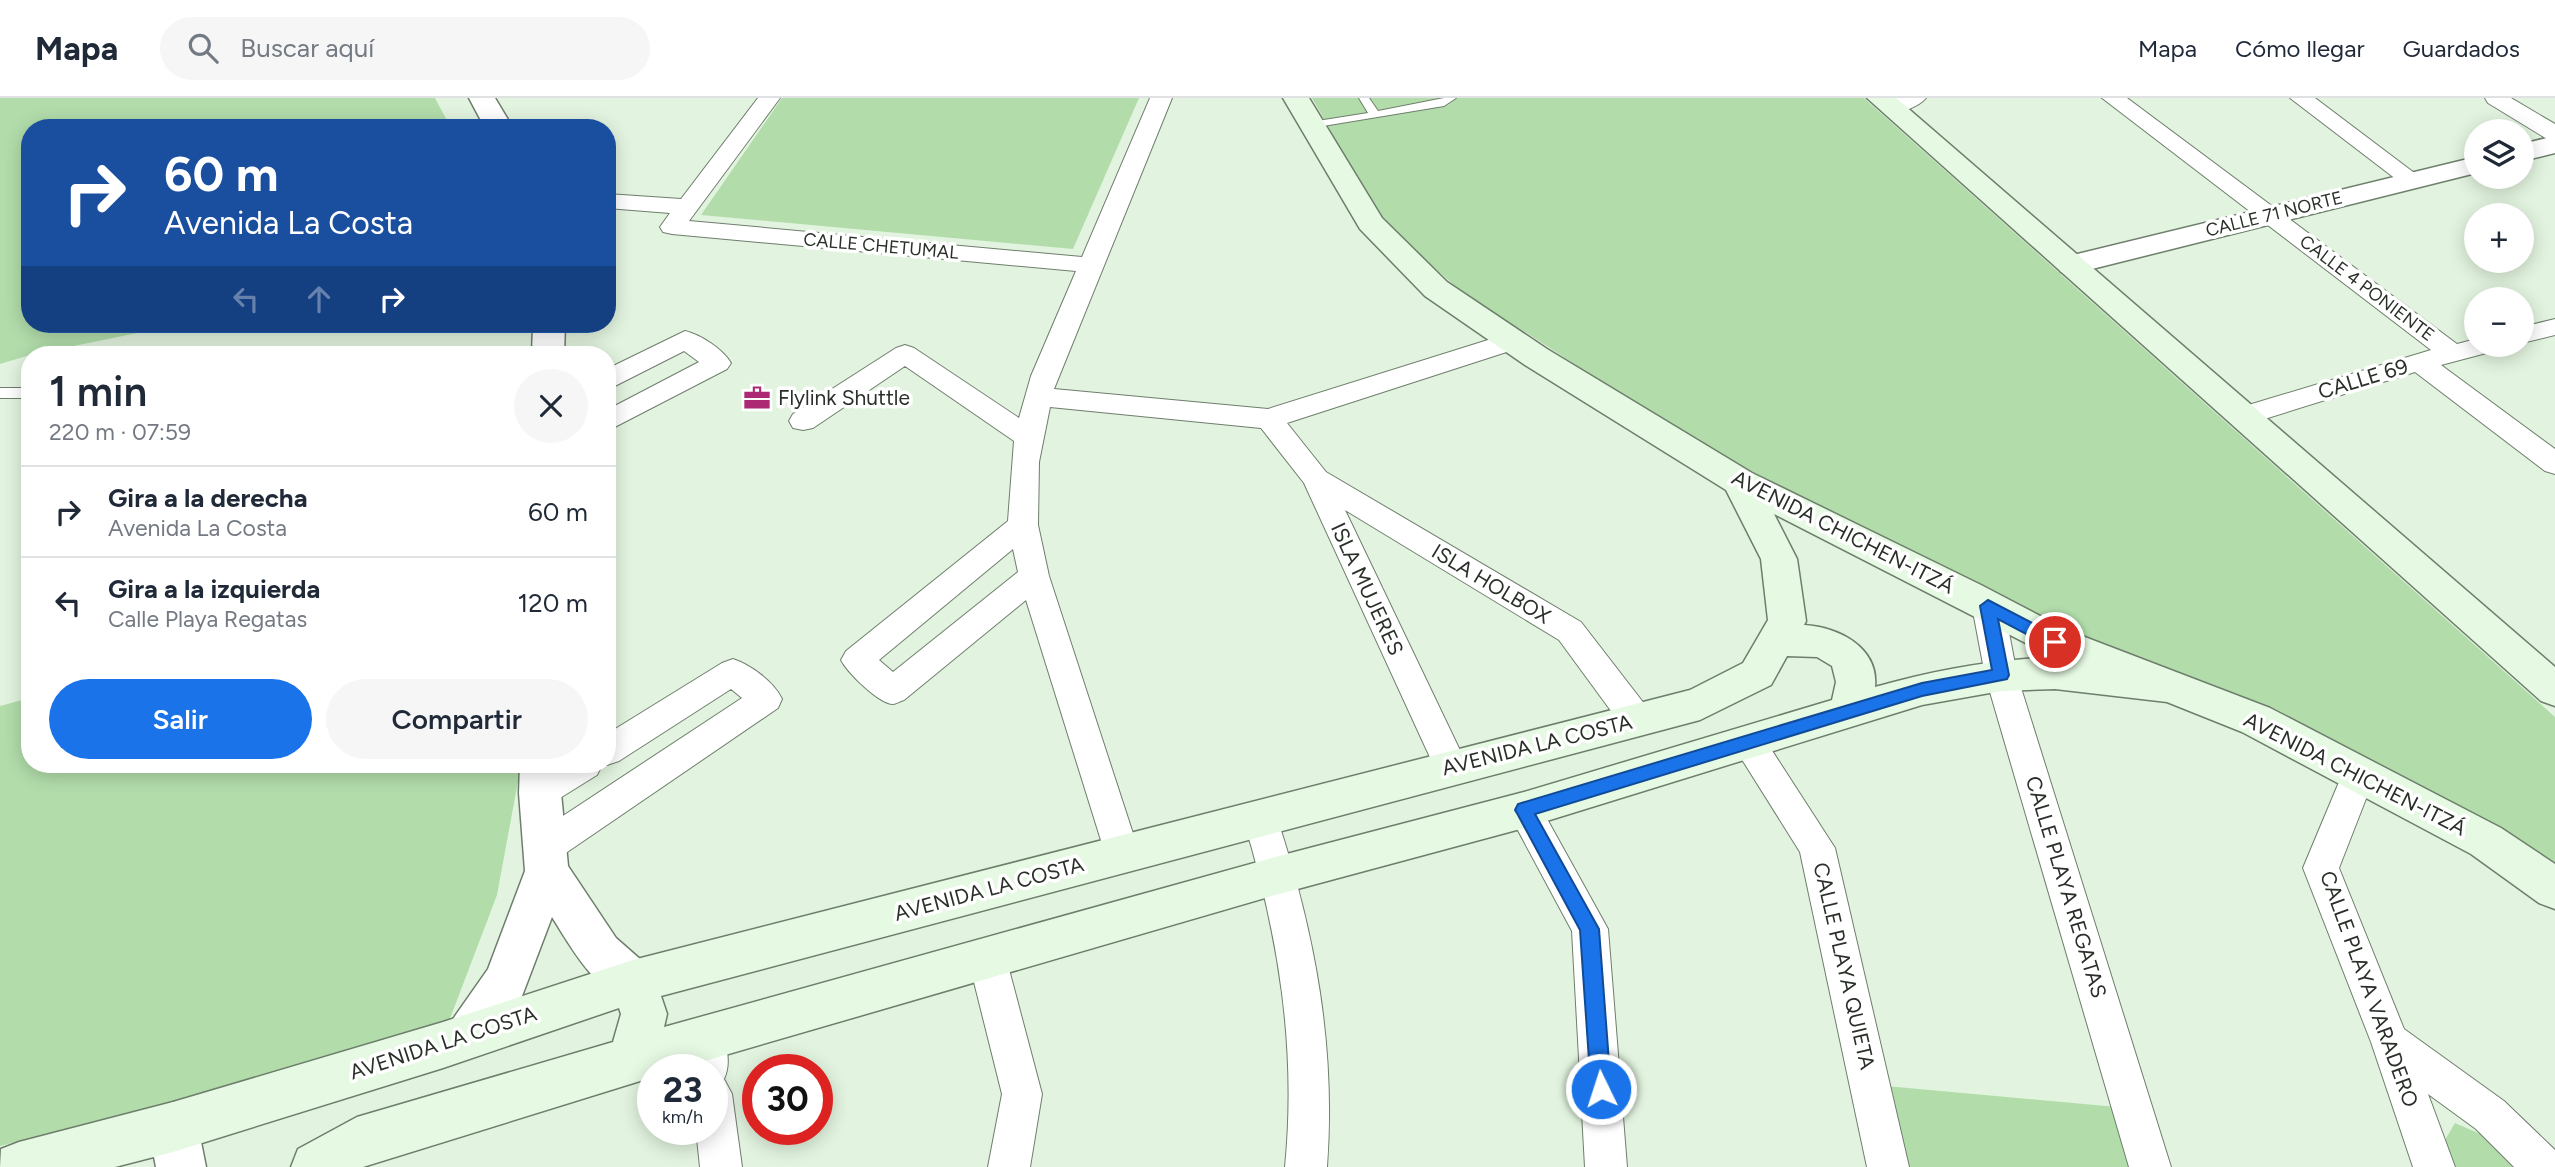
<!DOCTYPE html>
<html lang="es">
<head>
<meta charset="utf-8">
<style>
  body { margin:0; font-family:Figtree,sans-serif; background:#f6f6f7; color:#1f2937; height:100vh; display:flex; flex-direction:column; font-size:26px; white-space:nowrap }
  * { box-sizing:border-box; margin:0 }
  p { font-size:23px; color:#747a83 }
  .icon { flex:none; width:38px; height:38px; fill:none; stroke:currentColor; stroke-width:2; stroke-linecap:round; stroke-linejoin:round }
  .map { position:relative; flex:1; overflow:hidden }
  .panel { position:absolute; left:21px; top:248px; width:595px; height:427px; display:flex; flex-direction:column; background:#fff; border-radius:28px; box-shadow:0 4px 18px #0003 }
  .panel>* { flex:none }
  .top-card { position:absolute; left:21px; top:21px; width:595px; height:214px; border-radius:28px; box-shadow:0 4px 18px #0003; background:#1a4fa0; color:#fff; overflow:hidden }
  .fabs { position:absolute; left:2464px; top:21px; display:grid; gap:14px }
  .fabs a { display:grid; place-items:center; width:70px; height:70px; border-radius:50%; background:#fff; box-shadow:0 4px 18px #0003; font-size:35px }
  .speed { position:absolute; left:637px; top:956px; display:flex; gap:14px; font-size:35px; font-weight:700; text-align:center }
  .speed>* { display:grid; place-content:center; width:91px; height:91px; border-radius:50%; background:#fff; box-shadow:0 4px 18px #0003; line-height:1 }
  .speed small { font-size:18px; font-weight:400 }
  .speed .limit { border:10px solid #d22; background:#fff; color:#111 }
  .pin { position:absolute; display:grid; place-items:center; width:60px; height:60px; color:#fff; margin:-30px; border:4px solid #fff; border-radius:50%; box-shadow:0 2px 7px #0007 }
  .me { position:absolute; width:77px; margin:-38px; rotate:356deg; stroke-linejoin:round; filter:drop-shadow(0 0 5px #0008) }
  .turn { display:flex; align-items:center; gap:24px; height:147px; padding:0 28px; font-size:32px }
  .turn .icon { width:91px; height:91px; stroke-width:2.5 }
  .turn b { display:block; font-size:49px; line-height:60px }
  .lanes { display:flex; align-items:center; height:66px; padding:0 28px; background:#0003; justify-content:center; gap:35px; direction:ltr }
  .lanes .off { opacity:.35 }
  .round { display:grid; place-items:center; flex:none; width:74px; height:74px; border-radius:37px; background:#f6f6f7 }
  .overview { display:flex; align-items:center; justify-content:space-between; height:119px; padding:0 28px }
  h1 { font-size:42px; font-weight:600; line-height:52px }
  .cta { display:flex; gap:14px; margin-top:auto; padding:14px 28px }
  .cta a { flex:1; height:80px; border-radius:42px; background:#1a73e8; color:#fff; font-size:28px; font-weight:600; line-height:80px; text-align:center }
  .cta a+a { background:#f6f6f7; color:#1f2937 }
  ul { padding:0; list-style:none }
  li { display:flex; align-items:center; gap:21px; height:91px; padding:0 28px; border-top:2px solid #e0e1e3 }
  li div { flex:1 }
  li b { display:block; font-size:26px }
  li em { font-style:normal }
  header { display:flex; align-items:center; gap:42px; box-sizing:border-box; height:98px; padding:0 35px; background:#fff; border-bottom:2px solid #e0e1e3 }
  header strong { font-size:33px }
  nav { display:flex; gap:38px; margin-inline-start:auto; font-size:24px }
  .search { width:490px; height:63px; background:#f6f6f7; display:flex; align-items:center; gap:18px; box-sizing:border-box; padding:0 24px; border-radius:38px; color:#747a83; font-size:26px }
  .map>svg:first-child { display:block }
  .green { fill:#b2ddab }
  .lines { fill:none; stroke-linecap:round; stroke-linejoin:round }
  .service-casing { stroke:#6e7e6c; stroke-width:2 }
  .minor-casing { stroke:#6e7e6c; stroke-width:2 }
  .tertiary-casing { stroke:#6e7e6c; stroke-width:3 }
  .secondary-casing { stroke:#6e7e6c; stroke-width:3 }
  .service { fill:#fff; fill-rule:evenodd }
  .minor { fill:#fff; fill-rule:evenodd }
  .tertiary { fill:#fff; fill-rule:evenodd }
  .secondary { fill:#e6f9e3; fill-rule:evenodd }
  .route { fill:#1a73e8; stroke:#114b97; stroke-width:2 }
  .labels { text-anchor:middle; stroke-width:7; stroke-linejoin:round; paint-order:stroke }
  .far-street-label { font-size:18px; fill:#2a3029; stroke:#fff }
  .street-label { font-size:21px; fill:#2a3029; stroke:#fff }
  .poi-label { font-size:21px; fill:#2a3029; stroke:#fff; text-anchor:start }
</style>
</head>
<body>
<header>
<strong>Mapa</strong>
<div class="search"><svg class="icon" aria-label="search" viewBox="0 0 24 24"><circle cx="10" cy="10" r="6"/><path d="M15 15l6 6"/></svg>Buscar aquí</div>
<nav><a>Mapa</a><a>Cómo llegar</a><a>Guardados</a></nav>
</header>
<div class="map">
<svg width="2555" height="1069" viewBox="0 0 2555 1069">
  <rect width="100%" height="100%" fill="#e2f4df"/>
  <path class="green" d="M0,0H435L451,30H30V226H181L30,257L0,266Z
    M782,0H1139L1073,151L701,117Z
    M1312,0H1864L2555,619V776L2272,616L2006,507L1743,375L1457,190L1381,122Z
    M30,600V667H521L497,797L443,939L0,1048V608Z
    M1886,988L2117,1009L2135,1069H1901Z
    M2455,1025L2485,1038L2523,1069H2452L2442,1047Z"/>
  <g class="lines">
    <defs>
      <path id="service" d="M1359,0H1369L1378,13L1444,0H1456L1444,8L1311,30L1305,27L1311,24L1368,15Z
        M0,290H30V300H0Z"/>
      <path id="minor" d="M758,0H780L689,123L1082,159L1150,0H1172L1054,291L1268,311L1504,237L1513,235L1522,237L1526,243L1522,249L1287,325L1326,374L1581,524L1649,612L1654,622L1649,632L1637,635L1625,632L1559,542L1345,412L1468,669L1463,679L1451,683L1439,679L1304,385L1261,330L1050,309L1039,364L1038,427L1049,478L1140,757L1135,768L1122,773L1109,768L1026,502L904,602C900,603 896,606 893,606C879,606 847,574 841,562L846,553L1008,423L1014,343L905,268L813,330L803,332L793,330L789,323L793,316L896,250L905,247L914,250L1019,320L1031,278L1076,173L672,136L663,134L660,129L670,115L607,110V96L681,101ZM1013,451L1018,474L893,574L879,562Z
        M1895,0H1926C1918,10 1896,17 1883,14L1880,9L1883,4Z
        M2102,0H2127L2457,246L2476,241V247H2498L2494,253L2441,267L2555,351V376L2545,373L2415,274L2242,328L2232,326L2228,319L2232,312L2431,252Z
        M2290,0H2315L2425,83L2421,88H2405Z
        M2485,0H2511L2555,26V43L2547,41L2488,5Z
        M2555,221V237L2522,245V229Z
        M685,233C701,237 723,251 731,265L727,271L607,333V312L699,264L684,253L607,292V271Z
        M1988,496L1999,500L2004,508L2017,577L2171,1069H2129L1985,577L1972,508L1977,500Z
        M733,561C751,567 774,584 782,601L778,610L557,761L544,765L531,761L526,750L531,739L742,600L731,591L619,663L607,667V636L722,565Z
        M1748,630L1760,634L1835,750L1909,1069H1867L1800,754L1731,644L1736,634Z
        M2359,661L2371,665L2376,675L2339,770L2404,931L2504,1003L2555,1052V1069H2514L2476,1031L2428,996L2455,1069H2413L2371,944L2303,770L2347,665Z
        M557,667H602L597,677L552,705L540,710L528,705L523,695L528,685Z
        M1524,697L1536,701L1608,831L1627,1069H1585L1572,833L1507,712L1512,701Z
        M1260,705L1272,709L1277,720C1315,835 1336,948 1327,1069H1285C1297,948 1278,835 1243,720L1248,709Z
        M987,843L1000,848L1006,860L1042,996L1030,1069H988L1002,996L968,860L974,848Z
        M705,921L719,927C726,944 732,964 724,981L732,996L742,1069H700L696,1031H712V971H689L686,940L691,927Z"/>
      <path id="tertiary" d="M469,0H495L513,30H485Z
        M2555,38V55L2522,63V46Z
        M2476,59V75L2072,176L2061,174L2057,167L2061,160Z
        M533,226H565L564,257H532Z
        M520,667H562L561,695L568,768L616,840L649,869L656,884L649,899L633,906C593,890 574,854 552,819L522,898L487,953L470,960L453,953L446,937L453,921L488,871L525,773L519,695Z
        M173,1004L190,1012L198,1029L206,1069H156L148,1029L156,1012Z"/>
      <path id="secondary" d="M1283,0H1309L1382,120L1447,184L1547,251L1752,375L1981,487L2069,533L2270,610L2501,730L2555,766V811L2539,805L2471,756L2242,634L2167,604L2055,591L2001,593L1922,607L1524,730L1279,796L677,971H653V979L363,1069H291L298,1051L357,1019L613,944L621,916L619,910L443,970L173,1054L115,1069H0L1,1051L19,1044L173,1004L443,924L633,862L1690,592L1743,565L1768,522L1761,461L1726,392L1525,267L1425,198L1360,131ZM1774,416L2053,559C1992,562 1934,572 1875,589C1879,549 1838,529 1804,527L1806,523L1797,461ZM1787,558L1817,559L1832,568L1836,584L1832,602L1524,694L1279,758L664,929L667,916L661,898L1700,622L1771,587Z
        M1867,0H1896L2555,569V608L2541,603Z"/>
    </defs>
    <use href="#service" class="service-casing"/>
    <use href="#minor" class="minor-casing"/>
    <use href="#tertiary" class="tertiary-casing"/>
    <use href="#secondary" class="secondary-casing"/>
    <use href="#service" class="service"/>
    <use href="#minor" class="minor"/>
    <use href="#tertiary" class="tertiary"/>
    <use href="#secondary" class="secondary"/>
  </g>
  <path class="route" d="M1988,502L2061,540L2063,544L2061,548H2049L1998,521L2009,577L2007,581L1922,598L1535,716L1599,831L1611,991L1608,998L1601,1001L1593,998L1591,991L1580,832L1518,717L1515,712L1518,706L1922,585L1992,572L1980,508Z"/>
  <defs>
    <symbol id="office-bare" viewBox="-9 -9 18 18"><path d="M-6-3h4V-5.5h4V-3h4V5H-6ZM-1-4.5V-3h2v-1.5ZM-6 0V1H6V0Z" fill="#ac2872" stroke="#fff" stroke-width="2.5" paint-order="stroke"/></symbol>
  </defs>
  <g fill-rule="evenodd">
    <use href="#office-bare" x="738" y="281" width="38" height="38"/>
  </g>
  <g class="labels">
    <g class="far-street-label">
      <text transform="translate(2274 116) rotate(-14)" y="6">CALLE 71 NORTE</text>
      <text transform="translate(881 148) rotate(5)" y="6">CALLE CHETUMAL</text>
      <text transform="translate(2367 190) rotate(37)" y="6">CALLE 4 PONIENTE</text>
    </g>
    <g class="street-label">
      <text transform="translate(2363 281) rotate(-17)" y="7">CALLE 69</text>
      <text transform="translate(1843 434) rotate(27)" y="7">AVENIDA CHICHEN-ITZÁ</text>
      <text transform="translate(1491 486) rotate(31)" y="7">ISLA HOLBOX</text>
      <text transform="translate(1367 491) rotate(65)" y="7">ISLA MUJERES</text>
      <text transform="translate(1537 647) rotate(-14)" y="7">AVENIDA LA COSTA</text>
      <text transform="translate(2355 676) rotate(27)" y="7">AVENIDA CHICHEN-ITZÁ</text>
      <text transform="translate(2066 789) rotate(73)" y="7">CALLE PLAYA REGATAS</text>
      <text transform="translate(989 791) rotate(-15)" y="7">AVENIDA LA COSTA</text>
      <text transform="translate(1844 868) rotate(77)" y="7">CALLE PLAYA QUIETA</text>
      <text transform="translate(2369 891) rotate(70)" y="7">CALLE PLAYA VARADERO</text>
      <text transform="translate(443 945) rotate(-18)" y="7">AVENIDA LA COSTA</text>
    </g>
    <g class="poi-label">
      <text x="778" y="307">Flylink Shuttle</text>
    </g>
  </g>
</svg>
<div class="fabs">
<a><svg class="icon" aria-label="layers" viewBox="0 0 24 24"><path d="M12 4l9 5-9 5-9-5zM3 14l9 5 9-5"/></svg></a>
<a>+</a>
<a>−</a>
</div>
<div class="speed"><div>23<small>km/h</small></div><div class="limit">30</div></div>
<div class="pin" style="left:2055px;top:544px;background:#d93025"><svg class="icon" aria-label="arrive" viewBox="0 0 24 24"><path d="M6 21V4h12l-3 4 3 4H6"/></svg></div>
<svg class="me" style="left:1601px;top:991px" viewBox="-20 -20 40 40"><circle r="17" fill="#1a73e8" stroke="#fff" stroke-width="3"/><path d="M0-11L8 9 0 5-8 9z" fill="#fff"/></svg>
<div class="top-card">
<div class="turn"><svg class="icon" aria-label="right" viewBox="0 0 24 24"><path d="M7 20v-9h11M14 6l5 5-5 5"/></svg><div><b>60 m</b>Avenida La Costa</div></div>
<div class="lanes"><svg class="icon off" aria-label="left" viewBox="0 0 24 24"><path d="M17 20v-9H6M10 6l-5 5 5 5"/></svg><svg class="icon off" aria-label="ahead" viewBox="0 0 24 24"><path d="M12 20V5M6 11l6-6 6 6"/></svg><svg class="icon" aria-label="right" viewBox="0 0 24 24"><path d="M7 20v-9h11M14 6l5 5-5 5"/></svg></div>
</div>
<section class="panel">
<div class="overview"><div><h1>1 min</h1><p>220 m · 07:59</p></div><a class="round"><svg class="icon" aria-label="close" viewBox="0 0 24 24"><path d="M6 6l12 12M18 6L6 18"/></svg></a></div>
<ul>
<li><svg class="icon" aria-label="right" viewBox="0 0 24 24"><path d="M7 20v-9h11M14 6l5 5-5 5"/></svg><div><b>Gira a la derecha</b><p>Avenida La Costa</p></div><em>60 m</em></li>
<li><svg class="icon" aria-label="left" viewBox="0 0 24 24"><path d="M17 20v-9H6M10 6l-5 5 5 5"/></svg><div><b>Gira a la izquierda</b><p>Calle Playa Regatas</p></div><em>120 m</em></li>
</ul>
<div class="cta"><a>Salir</a><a>Compartir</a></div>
</section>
</div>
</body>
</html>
